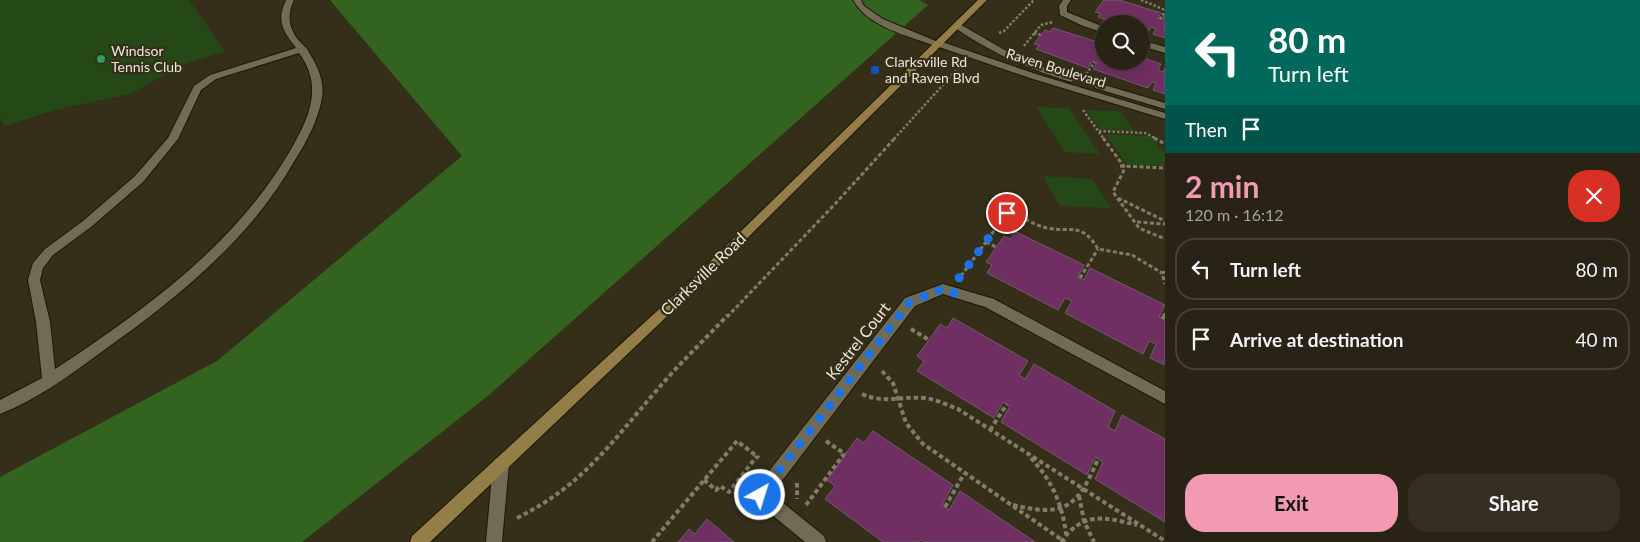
<!DOCTYPE html>
<html lang="en">
<head>
<meta charset="utf-8">
<style>
  body { margin:0; font-family:Lato,sans-serif; background:#342f22; color:#f1f3f6; height:100vh; display:flex; flex-direction:column; font-size:19px; white-space:nowrap }
  * { box-sizing:border-box; margin:0 }
  p { font-size:16px; color:#a5a4a0 }
  .icon { flex:none; width:28px; height:28px; fill:none; stroke:currentColor; stroke-width:2; stroke-linecap:round; stroke-linejoin:round }
  .map { position:relative; flex:1; overflow:hidden }
  .side { display:flex; flex-direction:column; background:#282314; width:475px }
  .side>* { flex:none }
  .guide { background:#00695c; color:#fff; overflow:hidden }
  .tools { position:absolute; left:1095px; top:15px; display:grid; gap:10px }
  .tools a { display:grid; place-items:center; width:55px; height:55px; border-radius:50%; background:#282314; box-shadow:0 5px 20px #0002,0 0 0 1px #444034; font-size:25px }
  .pin { position:absolute; display:grid; place-items:center; width:42px; height:42px; color:#fff; margin:-21px; border:2px solid #fff; border-radius:50%; box-shadow:0 1px 5px #0007 }
  .me { position:absolute; width:55px; margin:-28px; rotate:39deg; stroke-linejoin:round; filter:drop-shadow(0 0 4px #0008) }
  .turn { display:flex; align-items:center; gap:18px; height:105px; padding:0 20px; font-size:22px }
  .turn .icon { width:65px; height:65px; stroke-width:2.5 }
  .turn b { display:block; font-size:35px; line-height:42px }
  .then { display:flex; align-items:center; height:48px; padding:0 20px; background:#0003; gap:10px; font-size:19px }
  .round { display:grid; place-items:center; flex:none; width:52px; height:52px; border-radius:20px; background:#342f22 }
  .head { display:flex; align-items:center; justify-content:space-between; height:85px; padding:0 20px }
  h1 { font-size:30px; font-weight:700; line-height:38px; color:#f19ab2 }
  .button { display:flex; gap:10px; margin-top:auto; padding:10px 20px }
  .button a { flex:1; height:58px; border-radius:20px; background:#f19ab2; color:#111; font-size:20px; font-weight:700; line-height:58px; text-align:center }
  .button a+a { background:#342f22; color:#f1f3f6 }
  ul { padding:0; list-style:none }
  li { display:flex; align-items:center; gap:15px; height:62px; margin:0 10px 8px; padding:0 10px; border:2px solid #444034; border-radius:20px }
  li div { flex:1 }
  li b { display:block; font-size:19px }
  li em { font-style:normal }
  main { display:flex; flex:1; min-height:0 }
  .map>svg:first-child { display:block }
  .green { fill:#254916 }
  .forest { fill:#33641f }
  .building { fill:#702f62; stroke:#715c6b }
  .lines { fill:none; stroke-linecap:round; stroke-linejoin:round }
  .lane-casing { stroke:#1d1703; stroke-width:2 }
  .street-casing { stroke:#1d1703; stroke-width:2 }
  .secondary-casing { stroke:#1d1703; stroke-width:2 }
  .path-far2 { stroke:#817c6a; stroke-width:2.5; stroke-dasharray:2.5 2; stroke-linecap:butt }
  .path-far1 { stroke:#817c6a; stroke-width:3; stroke-dasharray:4 2.5; stroke-linecap:butt }
  .path { stroke:#817c6a; stroke-width:4; stroke-dasharray:4.5 3; stroke-linecap:butt }
  .lane { fill:#726b54; fill-rule:evenodd }
  .street { fill:#726b54; fill-rule:evenodd }
  .secondary { fill:#937e47; fill-rule:evenodd }
  .route { stroke:#1a73e8; stroke-width:9; stroke-dasharray:0 16.2 }
  .leisure-dot { fill:#2e9e5b; stroke:#352f1a; stroke-width:2 }
  .transit-dot { fill:#1a4fb4; stroke:#352f1a; stroke-width:2 }
  .labels { text-anchor:middle; stroke-width:4.5; stroke-linejoin:round; paint-order:stroke }
  .far-poi-label { font-size:14px; fill:#eae7da; stroke:#352f1a; text-anchor:start }
  .far-street-label { font-size:14px; fill:#eae7da; stroke:#352f1a }
  .street-label { font-size:16px; fill:#eae7da; stroke:#352f1a }
</style>
</head>
<body>
<main>
<div class="map">
<svg width="1165" height="542" viewBox="0 0 1165 542">
  <rect width="100%" height="100%" fill="#352f1a"/>
  <path class="green" d="M0,0H189L225,51L180,66L130,94L59,109L4,126L0,116Z
    M1036,107L1069,108L1100,154L1065,152Z
    M1086,110L1120,111L1134,131L1100,129Z
    M1105,134L1151,136L1165,154V166L1127,165Z
    M1043,176L1092,179L1111,208L1060,206Z"/>
  <path class="forest" d="M330,0H919L928,5L489,395L302,542H0V477L217,361L462,156Z"/>
  <path class="building" d="M1104,0H1119L1161,13L1158,18L1162,19L1165,14V38L1153,34L1156,29L1151,27L1148,33L1141,31V24H1119L1098,17L1100,13L1095,12Z
    M1053,28L1104,44L1100,50L1104,52V61H1141V57L1161,64L1158,70L1163,72L1165,68V94L1153,90L1156,83L1152,82L1148,88L1093,69L1097,63L1092,61L1088,68L1036,49L1039,45L1034,44L1045,30L1050,32Z
    M1016,232L1084,265L1078,277L1084,280L1090,268L1165,305L1159,317L1165,320V365L1150,358L1156,344L1149,341L1143,354L1065,313L1072,301L1065,298L1058,310L987,273L992,265L986,262L1004,236L1010,239Z
    M953,318L1028,361L1019,375L1025,379L1034,364L1115,411L1108,427L1115,431L1122,415L1165,439V522L1095,479L1103,462L1095,457L1087,475L1001,422L1010,406L1003,402L994,418L917,371L924,361L917,356L929,340L940,324L947,328Z
    M873,431L953,485L942,505L949,510L960,491L1035,542H924L921,540L919,542H883L825,499L835,486L827,480L857,438L864,443Z
    M707,519L734,542H678L689,529L695,534Z"/>
  <g class="lines">
    <defs>
      <path id="lane" d="M286,0H294C286,16 289,31 302,44C303,45 307,48 307,49C316,64 325,79 322,98C318,120 307,141 295,160C249,241 175,300 100,353C69,376 36,400 0,414V400L42,378L36,322L28,280L33,263L45,249L83,221L135,176L168,138L194,86L210,75L296,48C283,31 276,21 286,0ZM299,53C324,87 309,118 290,151C235,245 145,310 55,369L50,322L40,280L43,268L53,255L91,227L143,182L178,139L201,90L216,79Z
        M853,0H861L864,6L883,19L943,44L939,47L936,46C908,36 868,27 853,0Z"/>
      <path id="street" d="M1063,0H1071L1067,6V12L1104,27V33L1083,26L1060,15L1059,6Z
        M958,23L1015,56L1076,79L1071,82L1068,81C1027,69 990,52 955,28V24Z
        M1141,40L1165,47V53L1141,46Z
        M939,41L1039,75L1165,113V119L1033,79L936,46L935,44Z
        M1098,83L1165,103V109L1095,88V84Z
        M943,284L994,299L1165,391V404L985,307L943,294L915,306L772,494L824,536L826,542H805L755,501L753,495L755,489L905,298Z
        M501,457L507,459L509,464L502,542H486L493,464L495,459Z"/>
      <path id="secondary" d="M978,0H987L701,284L430,542H410L412,536L693,278Z"/>
    </defs>
    <use href="#lane" class="lane-casing"/>
    <use href="#street" class="street-casing"/>
    <use href="#secondary" class="secondary-casing"/>
    <path class="path-far2" d="M1141,0L1165,10
      M1160,19L1165,11
      M999,33L1004,31L1034,0
      M1034,33L1041,35
      M1024,46L1041,25L1053,22
      M1086,74L1095,62
      M1083,110L1104,139
      M1099,131L1145,133L1157,139
      M894,139L960,66"/>
    <path class="path-far1" d="M1103,138L1125,168L1113,192L1139,228L1165,239
      M1154,138L1165,144
      M1120,166L1165,168
      M1118,198L1165,221
      M1137,222L1165,224
      M986,242L996,247
      M1165,272L1162,273L1165,284
      M961,276L1007,213C1022,215 1033,225 1047,228C1071,233 1081,221 1098,249L1132,255L1162,273
      M1080,278L1098,249
      M727,317L835,204L895,138
      M1164,317L1165,313"/>
    <path class="path" d="M1163,319L1164,315
      M911,329L929,340
      M882,371L893,383L906,423L923,444L1065,542
      M862,394C883,404 902,396 924,398C936,399 947,405 958,409L1165,541
      M990,430L1007,404
      M826,441L845,454
      M1031,458C1052,481 1062,503 1066,534
      M704,480L716,490L720,486L729,492L757,456
      M797,483V499
      M1079,496L1084,521L1094,542
      M806,505L844,454
      M1013,505C1066,518 1078,506 1098,459
      M945,507L964,474
      M517,518C582,486 611,443 657,390C679,364 704,340 728,315
      M652,542L737,441L759,458
      M1061,542C1083,511 1104,517 1137,525"/>
    <use href="#lane" class="lane"/>
    <use href="#street" class="street"/>
    <use href="#secondary" class="secondary"/>
  </g>
  <g class="lines">
    <path class="route" d="M760,495L910,302L943,289L954,293L959,278L1007,213"/>
  </g>
  <circle class="leisure-dot" cx="101" cy="59" r="5"/>
  <rect class="transit-dot" x="870" y="65" width="10" height="10" rx="2.5"/>
  <g class="labels">
    <g class="far-poi-label">
      <text x="111" y="56">Windsor<tspan x="111" dy="16">Tennis Club</tspan></text>
      <text x="885" y="67">Clarksville Rd<tspan x="885" dy="16">and Raven Blvd</tspan></text>
    </g>
    <g class="far-street-label">
      <text transform="translate(1056 68) rotate(17)" y="5">Raven Boulevard</text>
    </g>
    <g class="street-label">
      <text transform="translate(703 274) rotate(-44)" y="6">Clarksville Road</text>
      <text transform="translate(858 341) rotate(-52)" y="6">Kestrel Court</text>
    </g>
  </g>
</svg>
<div class="tools">
<a><svg class="icon" aria-label="search" viewBox="0 0 24 24"><circle cx="10" cy="10" r="6"/><path d="M15 15l6 6"/></svg></a>
</div>
<div class="pin" style="left:1007px;top:213px;background:#d93025"><svg class="icon" aria-label="arrive" viewBox="0 0 24 24"><path d="M6 21V4h12l-3 4 3 4H6"/></svg></div>
<svg class="me" style="left:760px;top:495px" viewBox="-20 -20 40 40"><circle r="17" fill="#1a73e8" stroke="#fff" stroke-width="3"/><path d="M0-11L8 9 0 5-8 9z" fill="#fff"/></svg>
</div>
<section class="side">
<div class="guide">
<div class="turn"><svg class="icon" aria-label="left" viewBox="0 0 24 24"><path d="M17 20v-9H6M10 6l-5 5 5 5"/></svg><div><b>80 m</b>Turn left</div></div>
<div class="then">Then<svg class="icon" aria-label="arrive" viewBox="0 0 24 24"><path d="M6 21V4h12l-3 4 3 4H6"/></svg></div>
</div>
<div class="head"><div><h1>2 min</h1><p>120 m · 16:12</p></div><a class="round" style="background:#d93025;color:#fff"><svg class="icon" aria-label="close" viewBox="0 0 24 24"><path d="M6 6l12 12M18 6L6 18"/></svg></a></div>
<ul>
<li><svg class="icon" aria-label="left" viewBox="0 0 24 24"><path d="M17 20v-9H6M10 6l-5 5 5 5"/></svg><div><b>Turn left</b></div><em>80 m</em></li>
<li><svg class="icon" aria-label="arrive" viewBox="0 0 24 24"><path d="M6 21V4h12l-3 4 3 4H6"/></svg><div><b>Arrive at destination</b></div><em>40 m</em></li>
</ul>
<div class="button"><a>Exit</a><a>Share</a></div>
</section>
</main>
</body>
</html>
